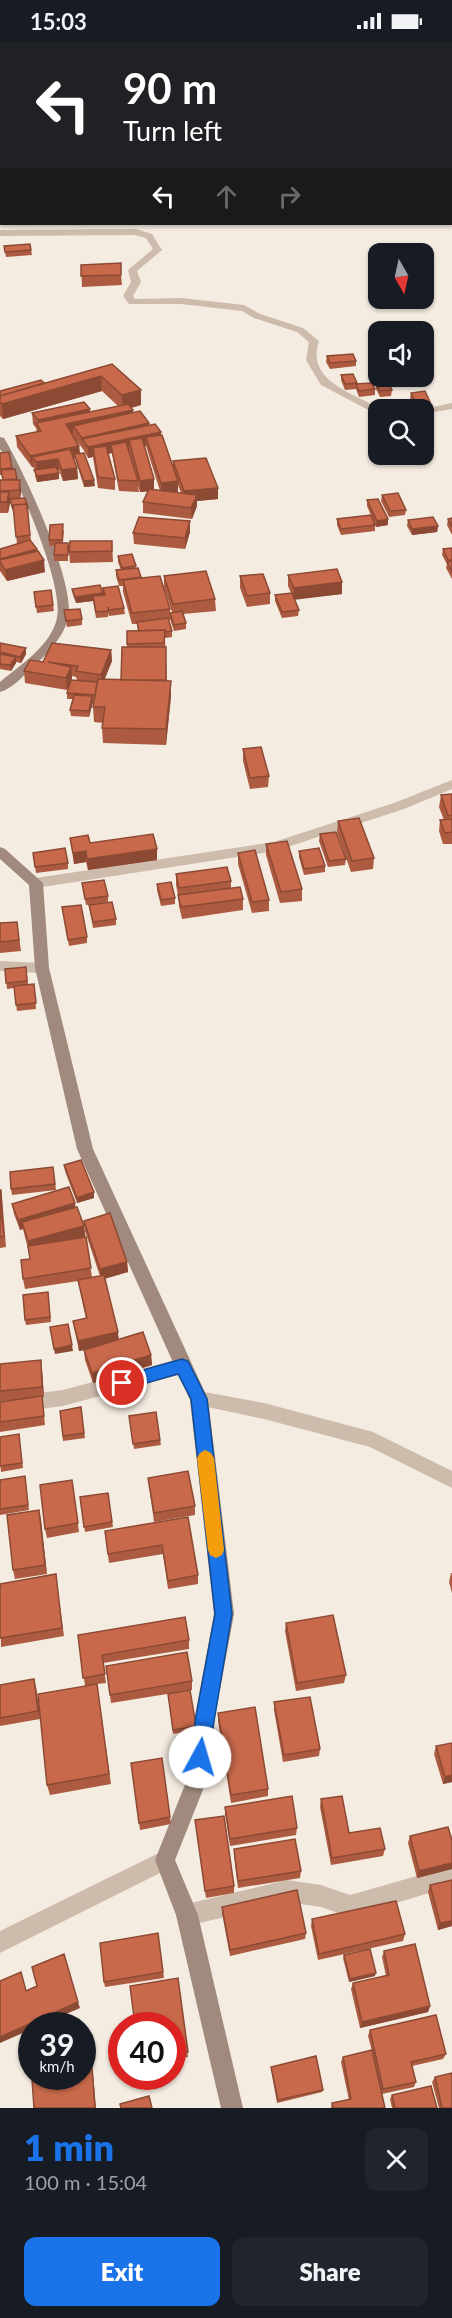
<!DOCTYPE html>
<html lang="en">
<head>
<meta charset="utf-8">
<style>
  body { margin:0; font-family:Lato,sans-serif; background:#20242c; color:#f1f3f6; height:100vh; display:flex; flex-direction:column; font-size:22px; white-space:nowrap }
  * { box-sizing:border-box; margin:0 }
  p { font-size:20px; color:#9ea1a6 }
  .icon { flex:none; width:33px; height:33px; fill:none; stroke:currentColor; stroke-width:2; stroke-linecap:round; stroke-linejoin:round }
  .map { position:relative; height:2066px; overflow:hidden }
  .drawer { display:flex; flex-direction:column; background:#171b24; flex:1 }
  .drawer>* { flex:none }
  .guide { position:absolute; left:0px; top:0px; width:453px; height:183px; box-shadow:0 2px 4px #0004; background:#202124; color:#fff; overflow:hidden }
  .needle { width:39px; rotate:171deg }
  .tools { position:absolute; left:368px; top:201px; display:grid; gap:12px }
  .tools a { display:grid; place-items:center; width:66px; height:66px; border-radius:12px; background:#171b24; box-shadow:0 2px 4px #0004; font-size:30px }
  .speed { position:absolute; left:18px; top:1970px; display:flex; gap:12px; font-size:30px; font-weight:700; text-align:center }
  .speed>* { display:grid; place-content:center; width:78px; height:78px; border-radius:50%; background:#171b24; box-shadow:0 2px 4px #0004; line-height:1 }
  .speed small { font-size:15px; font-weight:400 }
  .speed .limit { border:9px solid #d22; background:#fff; color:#111 }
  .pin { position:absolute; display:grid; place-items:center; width:51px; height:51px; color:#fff; margin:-26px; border:3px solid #fff; border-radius:50%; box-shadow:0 2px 6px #0007 }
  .me { position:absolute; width:66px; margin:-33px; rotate:6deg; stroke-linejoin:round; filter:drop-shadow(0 0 4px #0008) }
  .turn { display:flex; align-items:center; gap:21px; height:126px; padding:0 24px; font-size:27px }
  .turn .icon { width:78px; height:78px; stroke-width:2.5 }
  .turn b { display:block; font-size:42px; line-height:51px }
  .lanes { display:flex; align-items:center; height:57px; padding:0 24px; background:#0003; justify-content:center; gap:30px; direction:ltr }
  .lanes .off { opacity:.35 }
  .round { display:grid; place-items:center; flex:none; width:63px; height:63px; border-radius:12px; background:#20242c }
  .headline { display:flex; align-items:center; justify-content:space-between; height:102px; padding:0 24px }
  h1 { font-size:36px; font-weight:800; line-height:45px; color:#1a73e8 }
  .cta { display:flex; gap:12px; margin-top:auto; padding:12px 24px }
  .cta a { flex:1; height:69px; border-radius:12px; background:#1a73e8; color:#fff; font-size:24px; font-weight:800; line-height:69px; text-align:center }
  .cta a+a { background:#20242c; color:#f1f3f6 }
  .status { display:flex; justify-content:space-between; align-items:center; height:42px; padding:0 30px; background:#171b24; direction:ltr }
  .status svg { height:16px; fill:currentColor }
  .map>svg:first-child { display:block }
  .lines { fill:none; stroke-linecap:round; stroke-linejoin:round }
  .street { fill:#cdbbac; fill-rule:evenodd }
  .secondary { fill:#a18a7d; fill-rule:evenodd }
  .wall { fill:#ac5a40; fill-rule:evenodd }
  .shaded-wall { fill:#8c4a34 }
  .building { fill:#c8694b; stroke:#8c4a34; stroke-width:1.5 }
  .route { fill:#1a73e8; stroke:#114b97; stroke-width:1.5 }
  .slow { fill:#f59e0b }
</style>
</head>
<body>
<div class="status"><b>15:03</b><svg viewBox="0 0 49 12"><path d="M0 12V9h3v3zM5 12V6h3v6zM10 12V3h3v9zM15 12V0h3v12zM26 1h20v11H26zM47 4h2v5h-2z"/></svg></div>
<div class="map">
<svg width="452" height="2066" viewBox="0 0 452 2066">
  <rect width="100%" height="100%" fill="#f4ebe1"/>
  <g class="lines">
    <path class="street" d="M136,187L152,192L162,208L137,229L141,240L133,254L135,257L181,256L244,263L260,272L303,286L319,299C305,340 355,351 382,368H378V372L374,371L321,343L306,318L309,300L297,290L254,276L242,269L181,262H129L123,254L131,240L128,228L153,207L146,196L135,193L0,194V188Z
      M452,361V367L423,372V368H419Z
      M452,738V747L404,767L275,809L36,846L29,841L36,836L274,800L394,761Z
      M0,919L42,921L49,926L42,931L0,929Z
      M182,1316L188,1319L191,1324L188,1329L182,1332L63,1364L0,1372V1356L63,1348Z
      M199,1349L264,1361L373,1390L452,1429V1446L370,1405L264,1377L193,1362L190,1357L193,1352Z
      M165,1808L172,1811L175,1818L172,1825L0,1911V1889Z
      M452,1824V1844L350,1875L321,1865L287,1860L187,1884L179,1881L176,1873L179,1865L187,1862L287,1838L321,1843L350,1853Z"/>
    <path class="secondary" d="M0,395L4,396C23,427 77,543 68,577C63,596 47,612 33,625C24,633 12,647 0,650V640C20,623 51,604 57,576C64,541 18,439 0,407Z
      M0,805L5,807L43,841L49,926L93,1107L208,1357L234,1572L215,1674L208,1735L175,1818L198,1873L243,2066H221L176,1873L155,1818L188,1735L195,1674L214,1572L190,1358L77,1107L35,926L29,843L0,817Z"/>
  </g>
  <path class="wall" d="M0,37H2V78H0Z
    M0,82L2,84V99H0Z
    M4,204L31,208L32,213L6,215Z
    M81,223L121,233L122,243L82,245Z
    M327,314L356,319V324L330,327L326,320Z
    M112,322L141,363L131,366L133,371L149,381V383L161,390V393L173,426V419L218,446V457L197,459V464L192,477L143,471V460L148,449L140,450L138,443L139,450L119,449L112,411L108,412L115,437V448L98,446L93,415L88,416L83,407L76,398L79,404L80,411L95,444L84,445L75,416H74L77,426L78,437L63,439L59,428H57L59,437L37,440L35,434V428L33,425H32L17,405L16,394L37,390L36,386L33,382L32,371L90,370L118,364L102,349L3,377L0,374V349L44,341ZM144,404H146L160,449L154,448V437ZM178,443L181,451H176L178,450Z
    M374,332L407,337L406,343L390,344L392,348L391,354L380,355L376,347V344L374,338Z
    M341,333L357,341L356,342L375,347V353L359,355L356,347L345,348L341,338Z
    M411,351L430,360L429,365L415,367L410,356Z
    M9,410L12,427L21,449L20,456L29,472H28L31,499L37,507L45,530L7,539L0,529V507L17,502L14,473L10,460L8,471H0V438H2V433H0V411Z
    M382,453L406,468L405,473L389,475L381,459Z
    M367,458L388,483L376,485L367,464Z
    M452,476V493L447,483L448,477Z
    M337,477L375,483V489L341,493L337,483Z
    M408,478L438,484L437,490L412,493L407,484Z
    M190,479V490L185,507L134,502L133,491Z
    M64,488L63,501H68V519H54V504H49V498Z
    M112,499L113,520L70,521L69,510Z
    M452,506V537L446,526L447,522L442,513L443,507Z
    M132,512L136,526L141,536L170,567V578H168L172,589V595L165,596L167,639L171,654L166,703L103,701L102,686L103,681L94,680L93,665L94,659H93L89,675L71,674L70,668L73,657H67V651L69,642L67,648L25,641L24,629L43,620L111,608L112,619L104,637L121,638L127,605V589H138L137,582H132L123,550V544H119L116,534V528H121L118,520V514ZM72,634L76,635L77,638H72Z
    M288,533L342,540V552L294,557L299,568L298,574L282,576L275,559V553L291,551L288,544Z
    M164,534L215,557L216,569L183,572L186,581V587L174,589L170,577V571L172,570L164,545Z
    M240,534L270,551V562L247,565L240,546Z
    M103,546L124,566L125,572L109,574L108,571V575L96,576L93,559L76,561L73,553L72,547L103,551Z
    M34,550L53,563L54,569L37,571Z
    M64,568L82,577V583L67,585Z
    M0,601L26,606V612L21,621L16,620V621L11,629L0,627Z
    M243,707L269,734L268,745L250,747L243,719Z
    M452,752V802H443L439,789L440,778H444L439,765L441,753Z
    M338,779L374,816L373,827L351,830L337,790Z
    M320,792L346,817L345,823L328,825L319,799Z
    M70,796L90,801L157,818L88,828L86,820L74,822Z
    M266,802L302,847V859L280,861L266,813Z
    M299,809L325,824V830L304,833L299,815Z
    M33,811L68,821V827L36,831Z
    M238,811L269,858V869L252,871L238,822Z
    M176,832L231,839V846L243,857V868L182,877L179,864L178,853L176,843Z
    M82,841L108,854V860L86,863Z
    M157,842L175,856V862L161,864L157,848Z
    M89,863L116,877V883L93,886Z
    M62,865L87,895V901L69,904Z
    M17,880L21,909L0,911V881Z
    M26,925L28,942H34L36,967L17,969L14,946L7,947L5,927Z
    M64,1123L94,1150V1156L77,1161L65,1129Z
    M53,1125L56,1148L12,1153L11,1147Z
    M0,1148L2,1154L6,1205L0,1206Z
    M12,1162L75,1165L84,1184L92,1235L100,1234L85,1189L84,1179L127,1220L128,1230L105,1236L119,1298L151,1313L152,1323L93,1341L85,1318L84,1308L79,1309L73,1279L86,1277L78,1239L25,1247L23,1237L30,1217L28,1207L23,1187L20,1188L14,1172Z
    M48,1250L51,1280L26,1283L25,1278Z
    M0,1322L42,1328L44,1355H42L45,1383L0,1390V1360L16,1358L0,1359Z
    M81,1365L85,1396L63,1399L60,1369Z
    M129,1374L160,1398L161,1403L134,1407Z
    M19,1392L23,1426L1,1430L0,1421Z
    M25,1434L29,1468L0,1473V1438Z
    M148,1436L195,1464V1473L154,1480Z
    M72,1438L79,1490L47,1496L45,1487Z
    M108,1451L113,1485L85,1490L80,1455Z
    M39,1468L47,1532L15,1537L13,1528Z
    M188,1475L198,1533V1542L168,1547L163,1512L109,1521L105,1489Z
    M451,1531H452V1551L449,1540Z
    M57,1541L64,1594L1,1605L0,1542Z
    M286,1581L346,1633L344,1641L296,1649L285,1589Z
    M78,1593L189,1598V1607L103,1621L106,1641L97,1642L111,1742L50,1753L47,1743L85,1644Z
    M106,1624L192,1639V1648L111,1661Z
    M0,1643L36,1645L40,1677L0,1684Z
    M168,1652L196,1684V1688L173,1692Z
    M274,1660L320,1707L319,1714L283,1720L274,1668Z
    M218,1671L268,1747V1754L231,1761L218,1679Z
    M452,1701V1740L443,1742L434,1712L436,1704Z
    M131,1721L170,1775L171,1782L140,1788Z
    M321,1757L349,1791L385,1807L383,1814L331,1823L320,1765Z
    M225,1765L297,1786L296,1793L230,1804L225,1772Z
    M195,1778L234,1844V1851L206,1856Z
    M410,1794L452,1798V1827L417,1836L408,1801Z
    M234,1807L301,1829L300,1836L238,1846L234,1814Z
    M452,1838V1884L438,1888L428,1850L430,1843Z
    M222,1865L306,1891L305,1897L230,1914L222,1871Z
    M312,1877L405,1892L403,1899L318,1918L311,1884Z
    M158,1891L164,1936L105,1945L104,1940Z
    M384,1909L430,1964L428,1970L360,1986L351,1947L353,1941L386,1934L382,1915Z
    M344,1913L375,1934L349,1940L343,1916Z
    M178,1936L188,2015L172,2018V1983Z
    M370,1988L446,2012L443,2017L412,2024L416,2040L414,2045L382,2052L385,2066H331L332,2061L349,2058L341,2020L343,2015L372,2009L368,1994Z
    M271,2025L323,2048L322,2050L277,2061L271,2027Z
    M435,2035L452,2066H439L432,2040Z
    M392,2053L437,2066H392L390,2057Z"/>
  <path class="shaded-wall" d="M101,334L102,349L3,377L2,362Z
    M141,348V363L123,368L122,353Z
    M90,367V377L133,368V379L73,384V392L67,393L38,384V378Z
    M149,381L150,392L161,390V401L146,395V404L131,407L129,398V407L113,411L111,403L112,411L94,415L93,406V415L88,416V405L82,397V407V396Z
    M79,404L80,415L74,412L75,416L59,419L58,417L59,428L37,431L36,420L32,415L33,425H32L30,414Z
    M77,426L78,437L63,439L62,428Z
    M59,431V437L37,440V434Z
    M154,437V449L140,450V439Z
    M20,438L21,449L20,460L19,448Z
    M94,438L95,444L84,445V439Z
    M178,439V450L161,452V441Z
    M218,446V457L197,459V464L192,477L191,466L184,461V449Z
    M9,450L10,461L8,471L7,460Z
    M388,477V483L376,485L377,479Z
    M190,479V490L185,507V496Z
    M438,484L437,490L412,493V487Z
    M37,507L38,518L0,520V517Z
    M44,518L45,530L7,539L5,528Z
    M342,540V552L293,558L294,546Z
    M103,551L104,557L93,554V559L76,561L75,555Z
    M26,606V612L21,621L20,615Z
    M111,608L112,619L102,644L101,633Z
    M16,615V621L11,629L10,623Z
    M71,625L72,636L67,648L66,636Z
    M171,639V654L166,703V687Z
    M92,654L93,660L89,675V669Z
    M157,807V818L88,828L87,817Z
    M86,809V820L74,822L73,811Z
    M94,1150V1156L77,1161V1156Z
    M75,1161L76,1172L22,1180L23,1187L20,1188L18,1178Z
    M84,1184L85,1195L29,1210L28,1199Z
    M127,1220L128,1230L101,1238L100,1227Z
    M118,1290L119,1301L79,1309L78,1299Z
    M72,1303L73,1309L55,1312L54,1307Z
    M151,1313L152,1323L93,1341L92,1331Z
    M41,1318L42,1328L44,1355L42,1345Z
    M39,1468L41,1477L47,1532L45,1523Z
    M34,1637L36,1645L40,1677L38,1669Z
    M452,1733V1740L443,1742L445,1735Z
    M452,1821V1827L417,1836L419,1829Z
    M452,1879V1884L438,1888L440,1881Z
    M376,1931L375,1934L349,1940L350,1937Z
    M78,1960L80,1966L41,1983H32V1987L0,2001V1995Z
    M430,1964L428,1970L360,1986L362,1980Z
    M92,2026L93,2031L96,2066H95Z"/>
  <path class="building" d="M42,0H54L51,2H40Z
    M67,0H81L84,2L63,1Z
    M104,0H118L111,2H106Z
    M282,0H294L295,2H283Z
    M1,36L2,37L1,52L0,50V37Z
    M0,58H2V68H0Z
    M30,202L31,208L5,210L4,204Z
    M121,221V233L81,234V223Z
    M353,312L356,319L330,321L327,314Z
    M112,322L141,348L122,353L101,334L2,362L0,360V354Z
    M353,332L357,341L345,342L341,333Z
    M374,332H378V334H405L407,337L377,339Z
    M41,338L44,341L0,354V349Z
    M388,340L392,348L380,349L376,341Z
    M372,341L375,347L359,349L356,342Z
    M425,349L430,360L416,361L411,351Z
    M84,360L90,367L38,378L32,371Z
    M128,362L133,368L66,382L79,404L30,414L16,394L41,389L36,381Z
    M140,369L149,381L82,396L73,384Z
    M155,382L161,390L88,405L82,397Z
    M162,393L178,439L161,441L146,395Z
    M142,396L154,437L140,439L129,398Z
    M126,400L138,439L118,438L111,403Z
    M106,404L115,437L98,435L93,406Z
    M70,407L77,426L62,428L58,417L36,420L32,415Z
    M9,410L12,426L0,427V411Z
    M84,411L94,438L84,439L74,412Z
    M206,416L218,446L184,449L173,419Z
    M56,425L59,431L37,434L34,428Z
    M15,427L17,437L3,438L1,428Z
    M0,438H20L19,448L0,449Z
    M149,447L197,453L191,466L143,460Z
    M0,450H9L7,460H0Z
    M398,451L406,468L390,469L382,453Z
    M25,456L28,466H27V462L13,463V467L10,457Z
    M378,457L388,477L377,479L367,458Z
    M27,462L30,493L16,495L13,463Z
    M371,473L375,483L341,487L337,477Z
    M139,475L190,479L185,496L133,491Z
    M433,475L438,484L412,487L408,478Z
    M452,476V485L448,477Z
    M63,482L62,498H49L50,483Z
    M30,498L37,507L0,517V507Z
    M70,499H112V509L69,510Z
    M55,501H68V513H54Z
    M452,506V518H448L443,507Z
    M38,509L44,518L5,528L0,520V518Z
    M132,512L136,524L122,526L118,514Z
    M452,519V530L447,520Z
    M138,526L141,535L119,538L116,528Z
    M337,527L342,540L294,546L288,533Z
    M206,529L215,557L173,562L164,534Z
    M263,532L270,551L247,554L240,534Z
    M160,534L170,567L132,571L123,538Z
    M100,543L103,551L75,555L72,547Z
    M118,544L124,566L109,568L108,565V569L96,570L93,554L105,553L103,546Z
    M51,548L53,563L36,565L34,550Z
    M292,551L299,568L282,570L275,553Z
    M80,567L82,577L66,579L64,568Z
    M182,569L186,581L174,583L170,571Z
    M168,576L172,589L165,590V588L139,589L137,580Z
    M165,588L164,601L127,602V589Z
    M0,601L26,606L20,615L0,610Z
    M52,601L111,608L101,633L76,629L78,624L48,620L71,625L66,636L24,629L30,618L43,620Z
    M122,605H166V638H121Z
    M0,612L16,615L10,623L0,622Z
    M98,637L171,639L166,687L102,686L105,665H93Z
    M71,638L97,640L95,653L67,651Z
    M74,653L92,654L89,669L70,668Z
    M261,705L269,734L250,736L243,707Z
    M452,752V773L448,774L441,753Z
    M359,776L374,816L352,819L338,779Z
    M452,777V790L445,791L440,778Z
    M336,790L346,817L329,819L320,792Z
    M153,792L157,807L87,817L86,809L73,811L70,796L88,793L90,801Z
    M287,799L302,847L281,850L266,802Z
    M65,806L68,821L35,825L33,811Z
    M319,806L325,824L304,827L299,809Z
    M255,808L269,858L252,860L238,811Z
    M227,825L231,839L179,846L176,832Z
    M104,838L108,854L85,857L82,841Z
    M171,840L175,856L161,858L157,842Z
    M240,845L243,857L181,865L178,853Z
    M112,860L116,877L93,880L89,863Z
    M81,863L87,895L68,898L62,865Z
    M17,880L19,898L0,900V881Z
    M26,925L27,939L6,941L5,927Z
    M34,942L36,961L16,963L14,944Z
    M81,1118L94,1150L77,1156L64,1123Z
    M53,1125L55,1142L11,1147L10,1130Z
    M69,1145L75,1161L18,1178L12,1162Z
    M0,1148H1L2,1178V1176H0Z
    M77,1165L84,1184L28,1199L22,1180Z
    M110,1171L127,1220L100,1227L84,1179Z
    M0,1176H2L4,1194L0,1195Z
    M86,1195L91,1226L23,1237L21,1218L30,1217L28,1204Z
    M104,1233L118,1290L78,1299L73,1279L87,1276L78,1238Z
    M48,1250L50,1275L25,1278L23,1253Z
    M68,1282L72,1303L54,1307L50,1285Z
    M143,1290L151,1313L92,1331L84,1308Z
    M41,1318L42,1345L0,1349V1322Z
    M42,1354L44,1374L0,1380V1360Z
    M81,1365L84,1391L63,1394L60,1369Z
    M156,1370L160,1398L133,1402L129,1374Z
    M19,1392L22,1421L0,1424V1395Z
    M188,1429L195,1464L154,1471L148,1436Z
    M25,1434L28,1463L0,1467V1438Z
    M72,1438L78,1481L45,1487L40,1443Z
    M108,1451L112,1480L84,1485L80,1455Z
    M39,1468L45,1523L13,1528L7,1473Z
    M188,1475L198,1533L168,1539L162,1503L108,1512L105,1489Z
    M56,1532L62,1586L0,1596V1542Z
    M333,1573L346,1633L297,1641L286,1581Z
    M185,1575L189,1598L102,1613L105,1632L83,1636L78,1593Z
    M187,1610L192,1639L110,1653L106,1624Z
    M34,1637L38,1669L0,1676V1643Z
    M97,1642L109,1732L47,1743L38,1652Z
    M190,1648L196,1684L173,1688L168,1652Z
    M310,1655L320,1707L284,1713L274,1660Z
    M255,1665L268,1747L231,1753L218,1671Z
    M452,1701V1733L445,1735L436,1704Z
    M162,1716L170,1775L139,1781L131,1721Z
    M292,1754L297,1786L230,1797L225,1765Z
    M342,1754L349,1791L380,1786L385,1807L332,1816L321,1757Z
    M224,1774L234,1844L205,1849L195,1778Z
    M448,1785L452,1798V1821L419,1829L410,1794Z
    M295,1797L301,1829L238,1839L234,1807Z
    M452,1838V1879L440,1881L430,1843Z
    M297,1848L306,1891L230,1908L222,1865Z
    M396,1859L405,1892L319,1912L312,1877Z
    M158,1891L163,1930L104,1940L100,1901Z
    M415,1902L430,1964L362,1980L353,1941L389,1933L384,1909Z
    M370,1907L376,1931L350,1937L344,1913Z
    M64,1912L78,1960L0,1995V1939L21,1930L26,1949L37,1944L32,1925Z
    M178,1936L188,2010L172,2013V1983H135L130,1944Z
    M436,1973L446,2012L411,2020L416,2040L383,2047L370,1988Z
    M372,2008L385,2066H333L332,2061L351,2057L343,2015Z
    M316,2014L323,2048L278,2058L271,2025Z
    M92,2026L95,2066H34L32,2037L50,2034H82V2028Z
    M452,2031V2066H442L435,2035Z
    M431,2044L437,2066H395L392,2053Z
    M149,2054L152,2066H121L120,2062Z"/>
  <path class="route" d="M182,1317L188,1319L207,1357L232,1572L207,1721L200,1724L194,1721L191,1715L196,1674L215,1572L191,1357L178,1332L122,1348L116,1345L114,1341L116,1336L122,1334Z"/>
  <path class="slow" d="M205,1408L211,1411L214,1416L224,1508L222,1513L216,1516L210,1513L208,1508L197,1416L200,1411Z"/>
</svg>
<div class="tools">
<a><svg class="needle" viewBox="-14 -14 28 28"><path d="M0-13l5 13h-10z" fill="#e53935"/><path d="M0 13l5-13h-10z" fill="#9ea1a6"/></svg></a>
<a><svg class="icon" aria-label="sound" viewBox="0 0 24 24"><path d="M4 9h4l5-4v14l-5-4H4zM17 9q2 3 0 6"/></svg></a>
<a><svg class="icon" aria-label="search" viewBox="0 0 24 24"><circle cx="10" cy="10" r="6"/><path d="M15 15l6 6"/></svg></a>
</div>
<div class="speed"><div>39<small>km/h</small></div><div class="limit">40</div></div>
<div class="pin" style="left:122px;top:1341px;background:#d93025"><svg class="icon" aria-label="arrive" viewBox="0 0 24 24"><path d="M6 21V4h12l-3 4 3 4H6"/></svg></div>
<svg class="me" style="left:200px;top:1715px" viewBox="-20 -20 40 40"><circle r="19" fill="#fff"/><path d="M0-13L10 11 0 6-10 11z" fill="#1a73e8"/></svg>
<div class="guide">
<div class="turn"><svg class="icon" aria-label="left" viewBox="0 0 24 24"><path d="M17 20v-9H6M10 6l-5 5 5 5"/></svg><div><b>90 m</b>Turn left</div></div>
<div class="lanes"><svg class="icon" aria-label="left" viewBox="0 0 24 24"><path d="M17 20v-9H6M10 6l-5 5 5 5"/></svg><svg class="icon off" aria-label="ahead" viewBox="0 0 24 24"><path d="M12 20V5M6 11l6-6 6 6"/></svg><svg class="icon off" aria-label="right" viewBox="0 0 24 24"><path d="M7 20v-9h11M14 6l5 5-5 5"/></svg></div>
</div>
</div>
<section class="drawer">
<div class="headline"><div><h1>1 min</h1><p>100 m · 15:04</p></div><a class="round"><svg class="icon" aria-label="close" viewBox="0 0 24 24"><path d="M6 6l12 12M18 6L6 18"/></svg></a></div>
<div class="cta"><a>Exit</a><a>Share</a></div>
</section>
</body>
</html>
